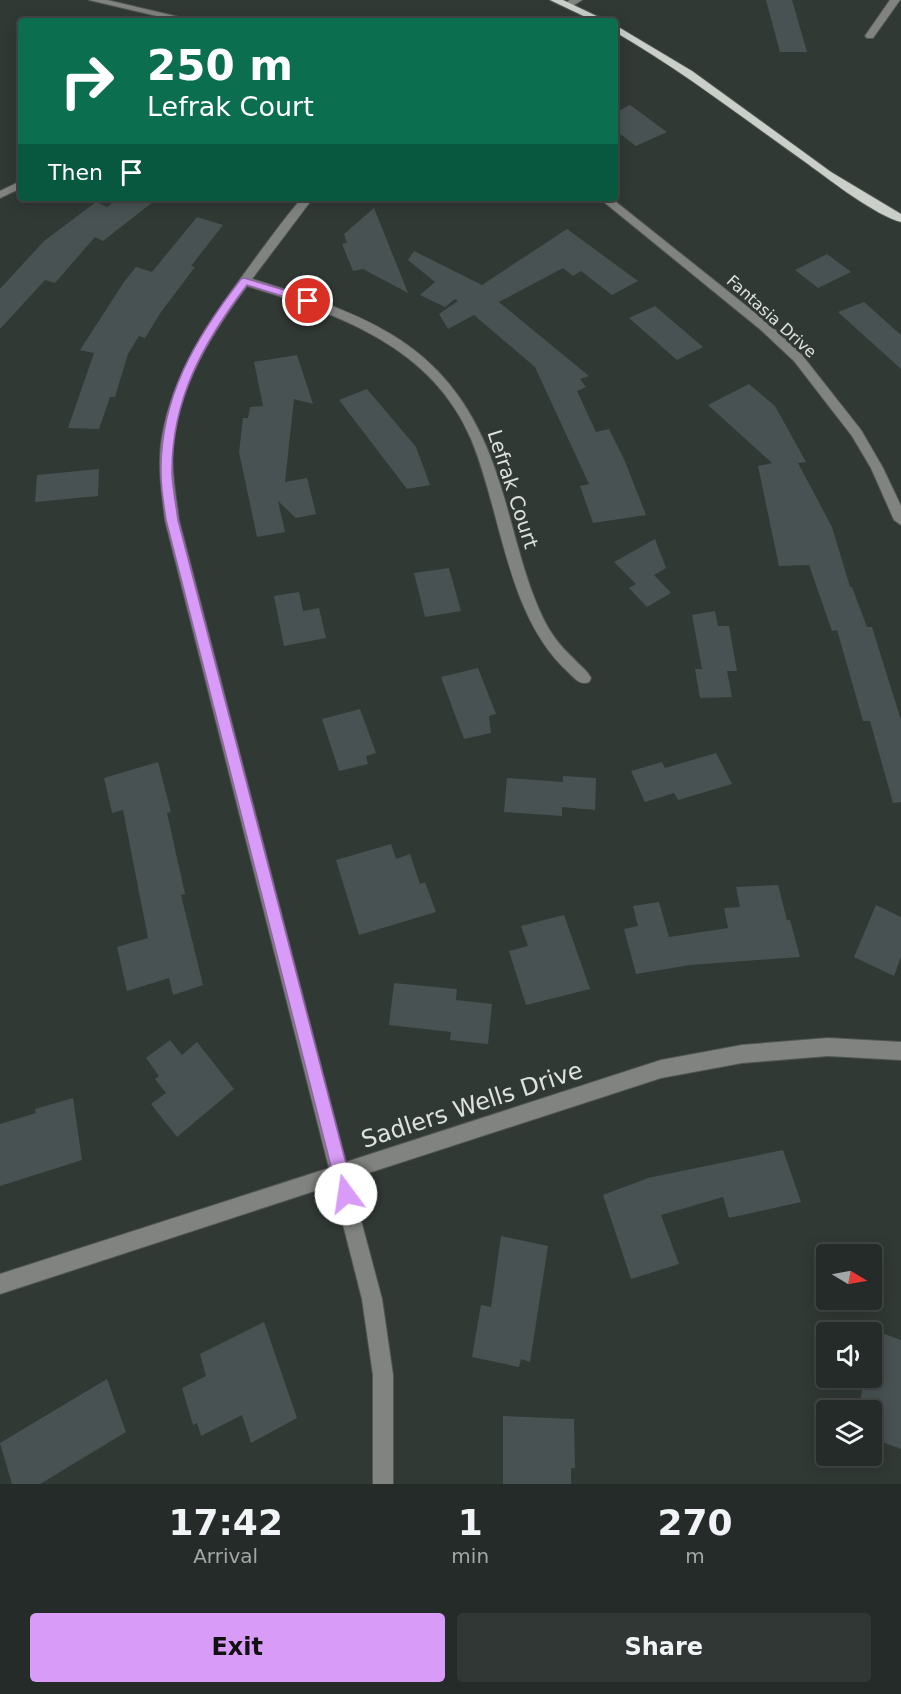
<!DOCTYPE html>
<html lang="en">
<head>
<meta charset="utf-8">
<style>
  body { margin:0; font-family:"DejaVu Sans",sans-serif; background:#313734; color:#f1f3f6; height:100vh; display:flex; flex-direction:column; font-size:22px; white-space:nowrap }
  * { box-sizing:border-box; margin:0 }
  p { font-size:20px; color:#a3a7a8 }
  .icon { flex:none; width:33px; height:33px; fill:none; stroke:currentColor; stroke-width:2; stroke-linecap:round; stroke-linejoin:round }
  .map { position:relative; height:1484px; overflow:hidden }
  .sheet { display:flex; flex-direction:column; background:#252b28; flex:1 }
  .sheet>* { flex:none }
  .hud { position:absolute; left:18px; top:18px; width:600px; height:183px; border-radius:6px; box-shadow:0 3px 15px #0003,0 0 0 2px #424745; background:#0b6e4f; color:#fff; overflow:hidden }
  .needle { width:39px; rotate:100deg }
  .controls { position:absolute; left:816px; top:1244px; display:grid; gap:12px }
  .controls a { display:grid; place-items:center; width:66px; height:66px; border-radius:6px; background:#252b28; box-shadow:0 3px 15px #0003,0 0 0 2px #424745; font-size:30px }
  .pin { position:absolute; display:grid; place-items:center; width:51px; height:51px; color:#fff; margin:-26px; border:3px solid #fff; border-radius:50%; box-shadow:0 2px 6px #0007 }
  .me { position:absolute; width:66px; margin:-33px; rotate:346deg; stroke-linejoin:round; filter:drop-shadow(0 0 4px #0008) }
  .turn { display:flex; align-items:center; gap:21px; height:126px; padding:0 30px; font-size:27px }
  .turn .icon { width:78px; height:78px; stroke-width:2.5 }
  .turn b { display:block; font-size:42px; line-height:51px }
  .then { display:flex; align-items:center; height:57px; padding:0 30px; background:#0003; gap:12px; font-size:22px }
  .eta { display:flex; justify-content:space-evenly; align-items:center; height:102px; text-align:center }
  .eta b { font-size:36px; font-weight:600; line-height:42px }
  .cta { display:flex; gap:12px; margin-top:auto; padding:12px 30px }
  .cta a { flex:1; height:69px; border-radius:6px; background:#d89bf8; color:#111; font-size:24px; font-weight:600; line-height:69px; text-align:center }
  .cta a+a { background:#313734; color:#f1f3f6 }
  .map>svg:first-child { display:block }
  .building { fill:#485252 }
  .lines { fill:none; stroke-linecap:round; stroke-linejoin:round }
  .minor-casing { stroke:#505754; stroke-width:2 }
  .major-casing { stroke:#505754; stroke-width:2 }
  .minor { fill:#818380; fill-rule:evenodd }
  .major { fill:#cacfc9; fill-rule:evenodd }
  .route { fill:#d89bf8; stroke:#8c65a1; stroke-width:1.5 }
  .labels { text-anchor:middle; stroke-width:6; stroke-linejoin:round; paint-order:stroke }
  .far-street-label { font-size:16px; fill:#dde2df; stroke:#313935 }
  .street-label { font-size:20px; fill:#dde2df; stroke:#313935 }
  .near-street-label { font-size:24px; fill:#dde2df; stroke:#313935 }
</style>
</head>
<body>
<div class="map">
<svg width="901" height="1484" viewBox="0 0 901 1484">
  <rect width="100%" height="100%" fill="#313935"/>
  <path class="building" d="M766,0H792L807,52H780Z
    M630,105L667,132L636,146L615,130V113Z
    M118,198H158L103,241L95,237L55,283L45,280L0,329V289L44,241L96,202L107,207Z
    M374,208L408,293L363,269L353,271L342,244L347,243L344,234Z
    M197,217L223,225L191,266L195,267L161,312L145,338L139,336L128,354L115,397H110L99,429L68,428L94,353L80,350L124,282L136,267L152,272Z
    M567,229L638,281L612,295L581,271L573,276L563,268L499,302L589,376L580,379L586,387L577,391L596,432L609,429L624,459L646,515L593,523L580,486L589,484L535,367L474,315L448,329L439,314L458,301L455,299L445,307L420,295L435,282L408,260L414,251L482,285Z
    M827,254L851,272L818,288L795,270Z
    M864,302L901,335V369L838,312Z
    M655,306L703,347L677,360L629,318Z
    M297,355L313,404L294,399L285,482L307,478L316,514L296,518L278,501L285,532L257,537L239,452L243,418H248L250,407L263,406L254,362Z
    M749,384L775,406L806,462L798,463L832,527L850,587H852L867,627H872L901,720V802L893,803L870,721H863L837,630L832,631L809,565L779,566L758,466L772,463L708,405Z
    M367,389L416,447L430,485L407,489L339,400Z
    M99,469L98,496L35,502L37,475Z
    M655,539L666,568L654,575L671,593L647,607L629,588L636,584L614,562Z
    M449,568L461,611L425,617L414,573Z
    M299,592L303,611L319,608L326,638L284,646L274,596Z
    M715,611L718,626H729L737,671H727L732,697L700,698L695,669H702L692,615Z
    M478,668L496,714L489,716L491,733L464,739L441,677Z
    M360,709L376,753L366,756L368,764L339,771L322,719Z
    M716,753L732,784L678,800L674,793L645,802L631,771L662,762L665,768Z
    M158,762L171,812L167,813L185,894L181,895L203,985L173,995L169,978L127,991L117,947L148,938L123,810L112,813L104,778Z
    M563,776L596,778L595,810L562,807V816L504,812L507,778L563,782Z
    M391,844L396,859L410,854L420,884L425,882L436,912L359,935L336,860Z
    M778,885L787,920H790L800,957L690,965L636,974L624,929L638,926L633,906L659,902L669,937L728,928L724,908L740,907L736,887Z
    M876,905L901,917V957L894,976L854,957Z
    M564,915L590,989L526,1005L509,951L528,946L521,926Z
    M394,983L457,989L456,1000L492,1004L488,1044L450,1040L451,1032L389,1025Z
    M170,1040L182,1055L197,1042L234,1089L177,1137L151,1104L166,1093L155,1079L159,1076L146,1058Z
    M73,1098L82,1160L0,1186V1124L36,1113L35,1109Z
    M783,1150L801,1202L729,1218L723,1197L661,1215L679,1264L631,1279L603,1195L648,1178Z
    M501,1236L548,1246L530,1362L521,1359L519,1367L472,1357L481,1305L491,1307Z
    M264,1322L297,1418L251,1443L242,1415L201,1436L197,1423L193,1425L182,1388L206,1376L200,1354Z
    M871,1329L901,1340V1449L872,1438V1410H859L864,1377H872Z
    M107,1379L126,1432L40,1484H12L0,1443Z
    M503,1416L574,1419L575,1468H571V1484H503Z"/>
  <g class="lines">
    <defs>
      <path id="minor" d="M89,0H107L196,21H178Z
        M570,0H582L571,7H565V3Z
        M890,0H900L873,38H867L865,36Z
        M21,181V188L0,198V191Z
        M302,198H313L252,279C378,318 458,348 500,484C514,528 523,576 543,618C550,633 561,647 573,658C579,665 587,670 591,678L589,682C579,686 574,677 567,671C506,614 502,513 471,439C432,346 336,313 247,286C212,333 178,387 173,447C171,471 176,496 179,520L346,1162L661,1060L742,1045L828,1038L901,1042V1060L828,1056L742,1063L661,1078L350,1179L382,1299L393,1375V1484H373V1375L362,1299L333,1185L0,1294V1274L329,1168L165,520C162,493 157,465 162,437C173,372 211,319 249,267C266,244 283,220 302,198Z
        M599,198H611L769,324L802,355L861,430L883,468L901,506V525L894,520L871,468L852,436L794,361L761,330Z"/>
      <path id="major" d="M550,0H563L607,21H594Z
        M615,25L692,71L831,172L901,214V222C875,215 831,181 808,164C744,119 683,71 615,32Z"/>
    </defs>
    <use href="#minor" class="minor-casing"/>
    <use href="#major" class="major-casing"/>
    <use href="#minor" class="minor"/>
    <use href="#major" class="major"/>
  </g>
  <path class="route" d="M244,278L311,298L313,301L308,304L247,285C203,343 171,400 172,475C173,490 176,505 178,520L354,1194L352,1200L346,1203L340,1200L338,1194L166,520C164,505 161,490 161,475C159,398 196,337 241,279Z"/>
  <g class="labels">
    <g class="far-street-label">
      <text transform="translate(772 316) rotate(42)" y="6">Fantasia Drive</text>
    </g>
    <g class="street-label">
      <text transform="translate(513 489) rotate(72)" y="7">Lefrak Court</text>
    </g>
    <g class="near-street-label">
      <text transform="translate(472 1105) rotate(-18)" y="8">Sadlers Wells Drive</text>
    </g>
  </g>
</svg>
<div class="controls">
<a><svg class="needle" viewBox="-14 -14 28 28"><path d="M0-13l5 13h-10z" fill="#e53935"/><path d="M0 13l5-13h-10z" fill="#a3a7a8"/></svg></a>
<a><svg class="icon" aria-label="sound" viewBox="0 0 24 24"><path d="M4 9h4l5-4v14l-5-4H4zM17 9q2 3 0 6"/></svg></a>
<a><svg class="icon" aria-label="layers" viewBox="0 0 24 24"><path d="M12 4l9 5-9 5-9-5zM3 14l9 5 9-5"/></svg></a>
</div>
<div class="pin" style="left:308px;top:301px;background:#d93025"><svg class="icon" aria-label="arrive" viewBox="0 0 24 24"><path d="M6 21V4h12l-3 4 3 4H6"/></svg></div>
<svg class="me" style="left:346px;top:1194px" viewBox="-20 -20 40 40"><circle r="19" fill="#fff"/><path d="M0-13L10 11 0 6-10 11z" fill="#d89bf8"/></svg>
<div class="hud">
<div class="turn"><svg class="icon" aria-label="right" viewBox="0 0 24 24"><path d="M7 20v-9h11M14 6l5 5-5 5"/></svg><div><b>250 m</b>Lefrak Court</div></div>
<div class="then">Then<svg class="icon" aria-label="arrive" viewBox="0 0 24 24"><path d="M6 21V4h12l-3 4 3 4H6"/></svg></div>
</div>
</div>
<section class="sheet">
<div class="eta">
<div><b>17:42</b><p>Arrival</p></div>
<div><b>1</b><p>min</p></div>
<div><b>270</b><p>m</p></div>
</div>
<div class="cta"><a>Exit</a><a>Share</a></div>
</section>
</body>
</html>
